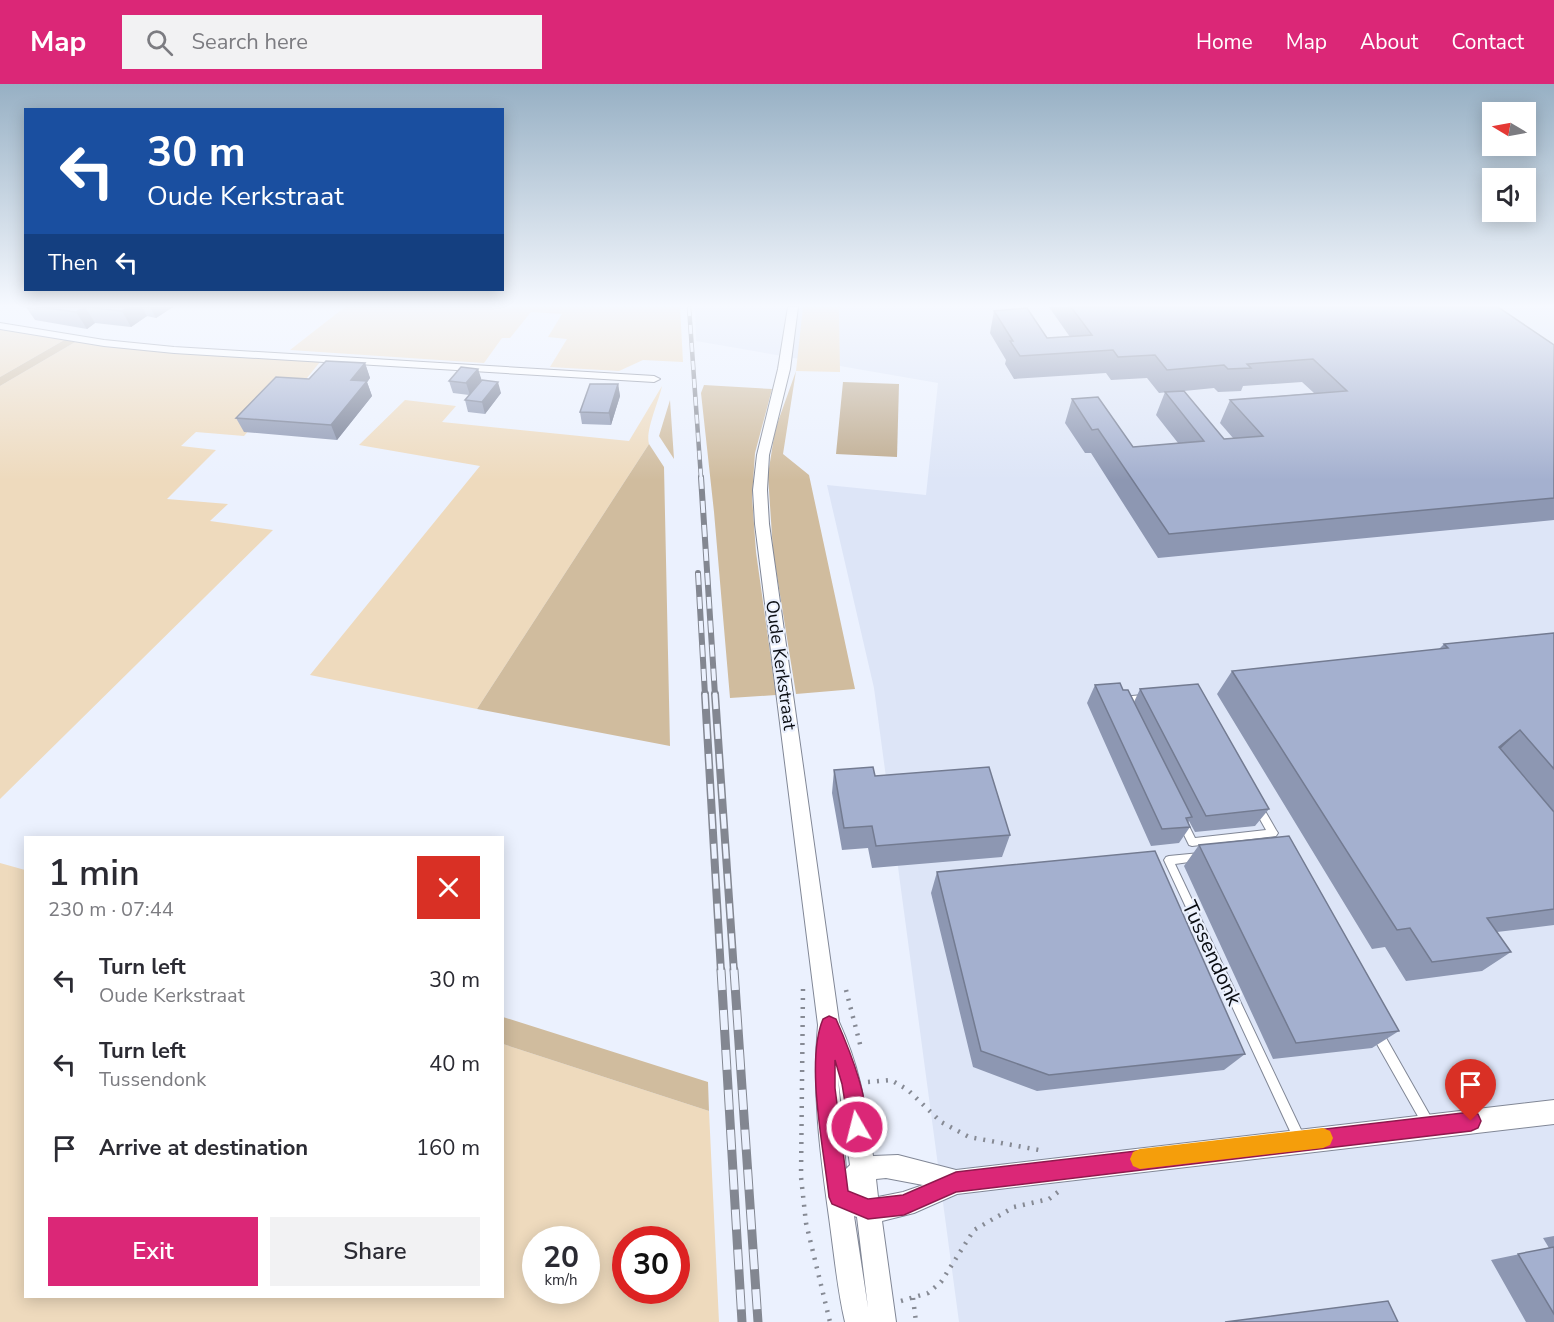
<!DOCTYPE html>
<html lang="en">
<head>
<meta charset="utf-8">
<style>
  body { margin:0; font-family:"Nunito Sans",sans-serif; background:#f2f2f3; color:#2b2b33; height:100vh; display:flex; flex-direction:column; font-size:22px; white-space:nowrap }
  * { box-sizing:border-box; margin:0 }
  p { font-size:20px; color:#7c7c81 }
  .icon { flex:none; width:33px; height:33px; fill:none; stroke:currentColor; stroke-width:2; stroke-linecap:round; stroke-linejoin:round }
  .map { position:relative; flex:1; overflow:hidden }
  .side { position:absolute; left:24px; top:752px; width:480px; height:462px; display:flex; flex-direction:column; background:#fff; border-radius:0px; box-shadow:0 3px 15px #0003 }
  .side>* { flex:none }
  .top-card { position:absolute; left:24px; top:24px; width:480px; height:183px; border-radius:0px; box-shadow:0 3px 15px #0003; background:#1a4fa0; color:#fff; overflow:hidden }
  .needle { width:39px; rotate:280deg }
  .buttons { position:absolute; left:1482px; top:18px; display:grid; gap:12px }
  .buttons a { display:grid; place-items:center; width:54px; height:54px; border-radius:0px; background:#fff; box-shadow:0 3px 15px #0003; font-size:30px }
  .speed { position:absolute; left:522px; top:1142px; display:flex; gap:12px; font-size:30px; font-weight:700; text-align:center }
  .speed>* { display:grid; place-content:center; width:78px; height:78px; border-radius:50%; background:#fff; box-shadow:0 3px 15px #0003; line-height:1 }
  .speed small { font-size:15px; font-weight:400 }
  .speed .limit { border:9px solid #d22; background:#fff; color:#111 }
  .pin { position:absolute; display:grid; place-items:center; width:51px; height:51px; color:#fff; margin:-62px -26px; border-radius:50% 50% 50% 0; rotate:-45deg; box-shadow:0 0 6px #0007 }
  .pin .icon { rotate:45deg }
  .me { position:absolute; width:66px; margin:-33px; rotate:352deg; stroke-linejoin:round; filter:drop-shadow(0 0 4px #0008) }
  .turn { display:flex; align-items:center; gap:21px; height:126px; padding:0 24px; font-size:27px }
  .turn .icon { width:78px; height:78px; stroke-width:2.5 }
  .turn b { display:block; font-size:42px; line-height:51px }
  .then { display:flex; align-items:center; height:57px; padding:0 24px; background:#0003; gap:12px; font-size:22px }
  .round { display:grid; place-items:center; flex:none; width:63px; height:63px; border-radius:0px; background:#f2f2f3 }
  .head { display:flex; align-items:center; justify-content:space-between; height:102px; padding:0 24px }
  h1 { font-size:36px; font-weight:600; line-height:45px }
  .cta { display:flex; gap:12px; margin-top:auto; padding:12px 24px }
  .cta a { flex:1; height:69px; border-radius:0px; background:#db2777; color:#fff; font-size:24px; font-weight:600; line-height:69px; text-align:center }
  .cta a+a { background:#f2f2f3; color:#2b2b33 }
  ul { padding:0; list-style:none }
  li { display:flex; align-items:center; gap:18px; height:84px; padding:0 24px }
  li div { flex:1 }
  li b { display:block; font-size:22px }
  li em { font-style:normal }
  header { display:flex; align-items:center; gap:36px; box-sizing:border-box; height:84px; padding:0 30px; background:#db2777; color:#fff }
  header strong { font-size:28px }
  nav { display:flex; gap:33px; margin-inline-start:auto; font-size:21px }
  .search { width:420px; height:54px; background:#f2f2f3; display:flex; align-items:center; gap:15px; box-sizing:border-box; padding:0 21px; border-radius:0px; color:#7c7c81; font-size:22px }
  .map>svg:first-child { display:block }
  .built { fill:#dde5f7 }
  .green { fill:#eedabd; fill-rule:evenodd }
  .forest { fill:#d0bc9e }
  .water { fill:#beaa8d }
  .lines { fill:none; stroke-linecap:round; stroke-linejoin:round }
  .service-casing { stroke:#818796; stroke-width:2 }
  .minor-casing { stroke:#818796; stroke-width:2 }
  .path { stroke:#868a94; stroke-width:4.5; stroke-dasharray:2 7; stroke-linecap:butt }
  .service { fill:#fff; fill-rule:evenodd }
  .minor { fill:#fff; fill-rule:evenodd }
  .rail-far3-casing { stroke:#838791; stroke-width:4.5 }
  .rail-far2-casing { stroke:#838791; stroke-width:6 }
  .rail-far1-casing { stroke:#838791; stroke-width:8 }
  .rail-casing { stroke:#838791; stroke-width:9 }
  .rail-far3 { stroke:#ebf1fe; stroke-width:3; stroke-dasharray:9; stroke-linecap:butt }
  .rail-far2 { stroke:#ebf1fe; stroke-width:4; stroke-dasharray:12; stroke-linecap:butt }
  .rail-far1 { stroke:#ebf1fe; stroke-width:5; stroke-dasharray:15; stroke-linecap:butt }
  .rail { stroke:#ebf1fe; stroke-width:7; stroke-dasharray:20; stroke-linecap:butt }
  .wall { fill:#8d97b2; fill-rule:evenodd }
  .shaded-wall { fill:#737b91 }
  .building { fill:#a4b0cf; stroke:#737b91; stroke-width:1.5 }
  .route { fill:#db2777; stroke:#8e194d; stroke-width:1.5 }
  .slow { fill:#f59e0b }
  .labels { text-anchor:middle; stroke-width:4.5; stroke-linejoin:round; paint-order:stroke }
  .street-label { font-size:18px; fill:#0a0d12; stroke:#ebf1fe }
  .near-street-label { font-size:21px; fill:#0a0d12; stroke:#ebf1fe }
</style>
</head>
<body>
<header>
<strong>Map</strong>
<div class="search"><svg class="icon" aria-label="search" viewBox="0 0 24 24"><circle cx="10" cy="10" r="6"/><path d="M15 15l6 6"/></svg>Search here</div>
<nav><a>Home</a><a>Map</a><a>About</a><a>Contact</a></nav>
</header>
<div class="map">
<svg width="1554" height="1238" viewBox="0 0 1554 1238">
  <rect width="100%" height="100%" fill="#ebf1fe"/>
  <path class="built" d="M695,223H1554V1238H959L874,604L827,401L926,411L938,299L696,257Z"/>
  <path class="green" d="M345,223H680L683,278L643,276L619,287L550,283L567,255L548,253L562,230L531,228L510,254H502L484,279L290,266Z
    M803,223H846L839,224L840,288L796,287Z
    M0,245L66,255L0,293Z
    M77,257L121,263L320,278L302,300H289L244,352L196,348L181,362L216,366L167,415L228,420L210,437L273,446L0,715V302Z
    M662,302C659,317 645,347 649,360L477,625L310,591L480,382L359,361L405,316L456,322L442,338L629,357Z
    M0,779L25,786L26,1212H502L503,960L709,1027L719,1238H0ZM536,1155H586V1206H536ZM626,1155H676V1206H626Z"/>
  <path class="forest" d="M66,255L77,257L0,302V293Z
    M796,287L783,370L809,391L855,605L796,610L773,467L768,391L775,346Z
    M704,301L772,305L755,369L752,413L756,468L776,611L730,614L714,428L701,309Z
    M670,316L674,375L659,352Z
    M649,360L664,383L670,662L477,625Z
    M503,933L708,998L709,1027L503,960Z"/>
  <path class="water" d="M843,298L899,300L897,373L836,370Z"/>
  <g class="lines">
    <defs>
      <path id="service" d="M1193,606L1196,607L1276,746L1278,749L1276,752L1192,762L1189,761L1118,616L1119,614L1122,613ZM1191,612L1266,746L1195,754L1127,619Z
        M1200,769L1203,770L1205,773L1203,776L1175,780L1304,1052L1306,1056L1304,1060L1300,1062L1296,1060L1164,776L1166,773L1169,772Z
        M1377,944L1381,945L1432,1035L1434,1039L1432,1043L1428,1045L1424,1043L1373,953L1372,949L1373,945Z"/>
      <path id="minor" d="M788,223H798L790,285L769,371L767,406L769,440L839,938C861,986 865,1021 873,1072L898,1071L956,1086L1554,1016V1040L957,1110L914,1129L882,1137L896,1238H845C837,1204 834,1168 829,1133C820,1069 812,1006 818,941L755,440L753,406L757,371L778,285ZM838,994L850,1081L846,1085ZM886,1094L923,1101L903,1108L878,1113L876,1095ZM854,1132L857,1133L868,1224Z
        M0,239L104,256L174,263L654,292L660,295L654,298L174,269L104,262L0,245Z"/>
    </defs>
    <use href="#service" class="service-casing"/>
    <use href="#minor" class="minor-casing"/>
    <path class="path" d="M803,905L801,1093L806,1139L830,1238
      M846,906L861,964
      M868,998L891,996L908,1006L941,1038L969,1053L1039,1066
      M913,1214L916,1238
      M901,1217L928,1209L941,1198L974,1146L1014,1123L1049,1115L1058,1108"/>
    <use href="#service" class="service"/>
    <use href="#minor" class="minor"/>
    <defs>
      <path id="rail-far3" d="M689,223L701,394"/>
      <path id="rail-far2" d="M701,393L715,611
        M698,489L705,611"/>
      <path id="rail-far1" d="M705,610L721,888
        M715,610L734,888"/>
      <path id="rail" d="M721,886L742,1238
        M734,886L758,1238"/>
    </defs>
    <use href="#rail-far3" class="rail-far3-casing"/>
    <use href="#rail-far2" class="rail-far2-casing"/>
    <use href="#rail-far1" class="rail-far1-casing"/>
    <use href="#rail" class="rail-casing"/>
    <use href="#rail-far3" class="rail-far3"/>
    <use href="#rail-far2" class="rail-far2"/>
    <use href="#rail-far1" class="rail-far1"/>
    <use href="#rail" class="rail"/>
  </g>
  <path class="wall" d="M26,223H173L156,234L147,232L131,243L95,239L87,245L35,236Z
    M1049,223H1498L1554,261V436L1158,474L1091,369H1085L1065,339L1072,315L1133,363L1178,359L1156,331L1165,308L1178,307L1159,309L1147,294L1111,296L1106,289L1014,295L1005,280L1006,276L990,249L994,227L1047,254L1070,253ZM1302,298L1314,309L1230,316L1220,339L1233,354L1224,355L1184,307L1214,304L1218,308L1241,307L1243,302Z
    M365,279L370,294L367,298L372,312L337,356L244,348L236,334Z
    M478,285L481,296L501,309L485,330L468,328L465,316L469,311L453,309L449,297Z
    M618,300L620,312L611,341L582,340L580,328Z
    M1554,549V841L1497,848L1511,868L1482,887L1406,897L1385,863L1372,865L1217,610L1232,587L1439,565L1444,560Z
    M1095,601L1123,606L1134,618L1140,605L1269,725L1255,742L1195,748L1189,737L1188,739L1190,743L1179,759L1151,762L1087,619Z
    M834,686L875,692L1010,751L1002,773L872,784L868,764L842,766L832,709Z
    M1199,761L1399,947L1372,964L1273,975L1184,782Z
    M937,788L1245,970L1224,986L1037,1007L973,983L931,809Z
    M1554,1152V1238H1526L1491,1176L1549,1164L1543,1154Z"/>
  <path class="shaded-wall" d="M85,223L95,239L87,245L76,228Z
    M128,223H142L147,232L131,243L122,227Z
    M150,223H173L156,234Z
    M365,279L370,294L367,298L372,312L337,356L331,341L351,296Z
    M478,285L482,297L470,311L466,299Z
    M498,298L501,309L485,330L482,318Z
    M618,300L620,312L611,341L609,329Z
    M1520,646L1495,670L1499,663Z"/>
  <path class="building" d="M41,223H128L122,227L85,223L76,228Z
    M1071,223H1498L1554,261V414L1169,450L1098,345L1092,346L1072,315L1098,313L1133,363L1204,357L1165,308L1184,307L1224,355L1263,352L1230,316L1347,307L1313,275L1247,280L1251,284L1228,285L1224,281L1167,286L1155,271L1118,273L1113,266L1020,272L1010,257H1013L994,227L1027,224L1047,254L1092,251Z
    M326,277L365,279L351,296L367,297L331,341L236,334L276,293L309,295Z
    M461,283L478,285L466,299L449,297Z
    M482,296L498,298L482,318L465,316Z
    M590,300H618L609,329L580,328Z
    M1554,549V685L1520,646L1499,663L1554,728V825L1487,834L1511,868L1432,878L1410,844L1397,846L1232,587L1448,564L1444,560Z
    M1120,599L1123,606H1128L1192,733L1186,734L1190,743L1162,745L1095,601Z
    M1198,600L1269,725L1206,732L1140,605Z
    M873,683L875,692L989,683L1010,751L876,762L872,742L844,744L834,686Z
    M1289,752L1399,947L1296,959L1199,761Z
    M1155,767L1245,970L1049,991L981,967L937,788Z
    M1554,1163V1230L1518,1170Z
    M1388,1217L1398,1238H1225Z"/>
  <linearGradient id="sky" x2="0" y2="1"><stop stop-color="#97b0c4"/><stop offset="0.56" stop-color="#f6f9ff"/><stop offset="1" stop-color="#f6f9ff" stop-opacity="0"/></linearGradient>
  <rect width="1554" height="396" fill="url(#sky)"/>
  <path class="route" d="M829,932L836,935C847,960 874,1024 864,1050L857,1053L850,1050L842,1000L835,976V1004L848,1107L868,1115L903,1111L956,1088L1471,1028L1478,1030L1481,1037L1478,1044L1471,1047L956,1108L904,1131L868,1135L832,1120L829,1113C824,1066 805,978 823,935Z"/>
  <path class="slow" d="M1323,1044L1330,1047L1333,1054L1330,1061L1323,1064L1140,1085L1133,1082L1130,1075L1133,1068L1140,1065Z"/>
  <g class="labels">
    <g class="street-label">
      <text transform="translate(781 581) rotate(82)" y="6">Oude Kerkstraat</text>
    </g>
    <g class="near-street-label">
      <text transform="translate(1212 869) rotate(65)" y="7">Tussendonk</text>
    </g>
  </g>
</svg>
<div class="buttons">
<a><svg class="needle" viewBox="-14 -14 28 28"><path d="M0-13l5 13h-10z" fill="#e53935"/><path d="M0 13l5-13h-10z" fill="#7c7c81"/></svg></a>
<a><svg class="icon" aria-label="sound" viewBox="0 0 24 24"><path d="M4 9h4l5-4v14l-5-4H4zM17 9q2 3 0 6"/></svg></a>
</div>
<div class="speed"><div>20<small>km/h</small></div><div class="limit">30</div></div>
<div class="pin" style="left:1471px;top:1037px;background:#d93025"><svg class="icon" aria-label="arrive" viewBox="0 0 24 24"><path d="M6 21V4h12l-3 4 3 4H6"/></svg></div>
<svg class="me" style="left:857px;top:1043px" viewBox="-20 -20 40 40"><circle r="17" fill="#db2777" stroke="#fff" stroke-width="3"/><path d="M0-11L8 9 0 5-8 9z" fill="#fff"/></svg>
<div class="top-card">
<div class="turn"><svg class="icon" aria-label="left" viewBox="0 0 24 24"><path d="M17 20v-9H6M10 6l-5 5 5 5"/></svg><div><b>30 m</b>Oude Kerkstraat</div></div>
<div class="then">Then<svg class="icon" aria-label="left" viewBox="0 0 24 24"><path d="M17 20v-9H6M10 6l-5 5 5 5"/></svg></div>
</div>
<section class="side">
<div class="head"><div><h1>1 min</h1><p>230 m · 07:44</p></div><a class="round" style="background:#d93025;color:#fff"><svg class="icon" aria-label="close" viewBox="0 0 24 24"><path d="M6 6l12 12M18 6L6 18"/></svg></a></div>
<ul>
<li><svg class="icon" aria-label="left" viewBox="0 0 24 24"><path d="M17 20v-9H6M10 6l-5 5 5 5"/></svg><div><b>Turn left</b><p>Oude Kerkstraat</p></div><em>30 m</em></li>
<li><svg class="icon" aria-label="left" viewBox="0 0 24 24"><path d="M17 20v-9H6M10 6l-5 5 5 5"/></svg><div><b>Turn left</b><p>Tussendonk</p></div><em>40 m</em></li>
<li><svg class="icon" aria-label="arrive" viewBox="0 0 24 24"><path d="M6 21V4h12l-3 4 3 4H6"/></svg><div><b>Arrive at destination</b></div><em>160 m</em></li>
</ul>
<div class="cta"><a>Exit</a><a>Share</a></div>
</section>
</div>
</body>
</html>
